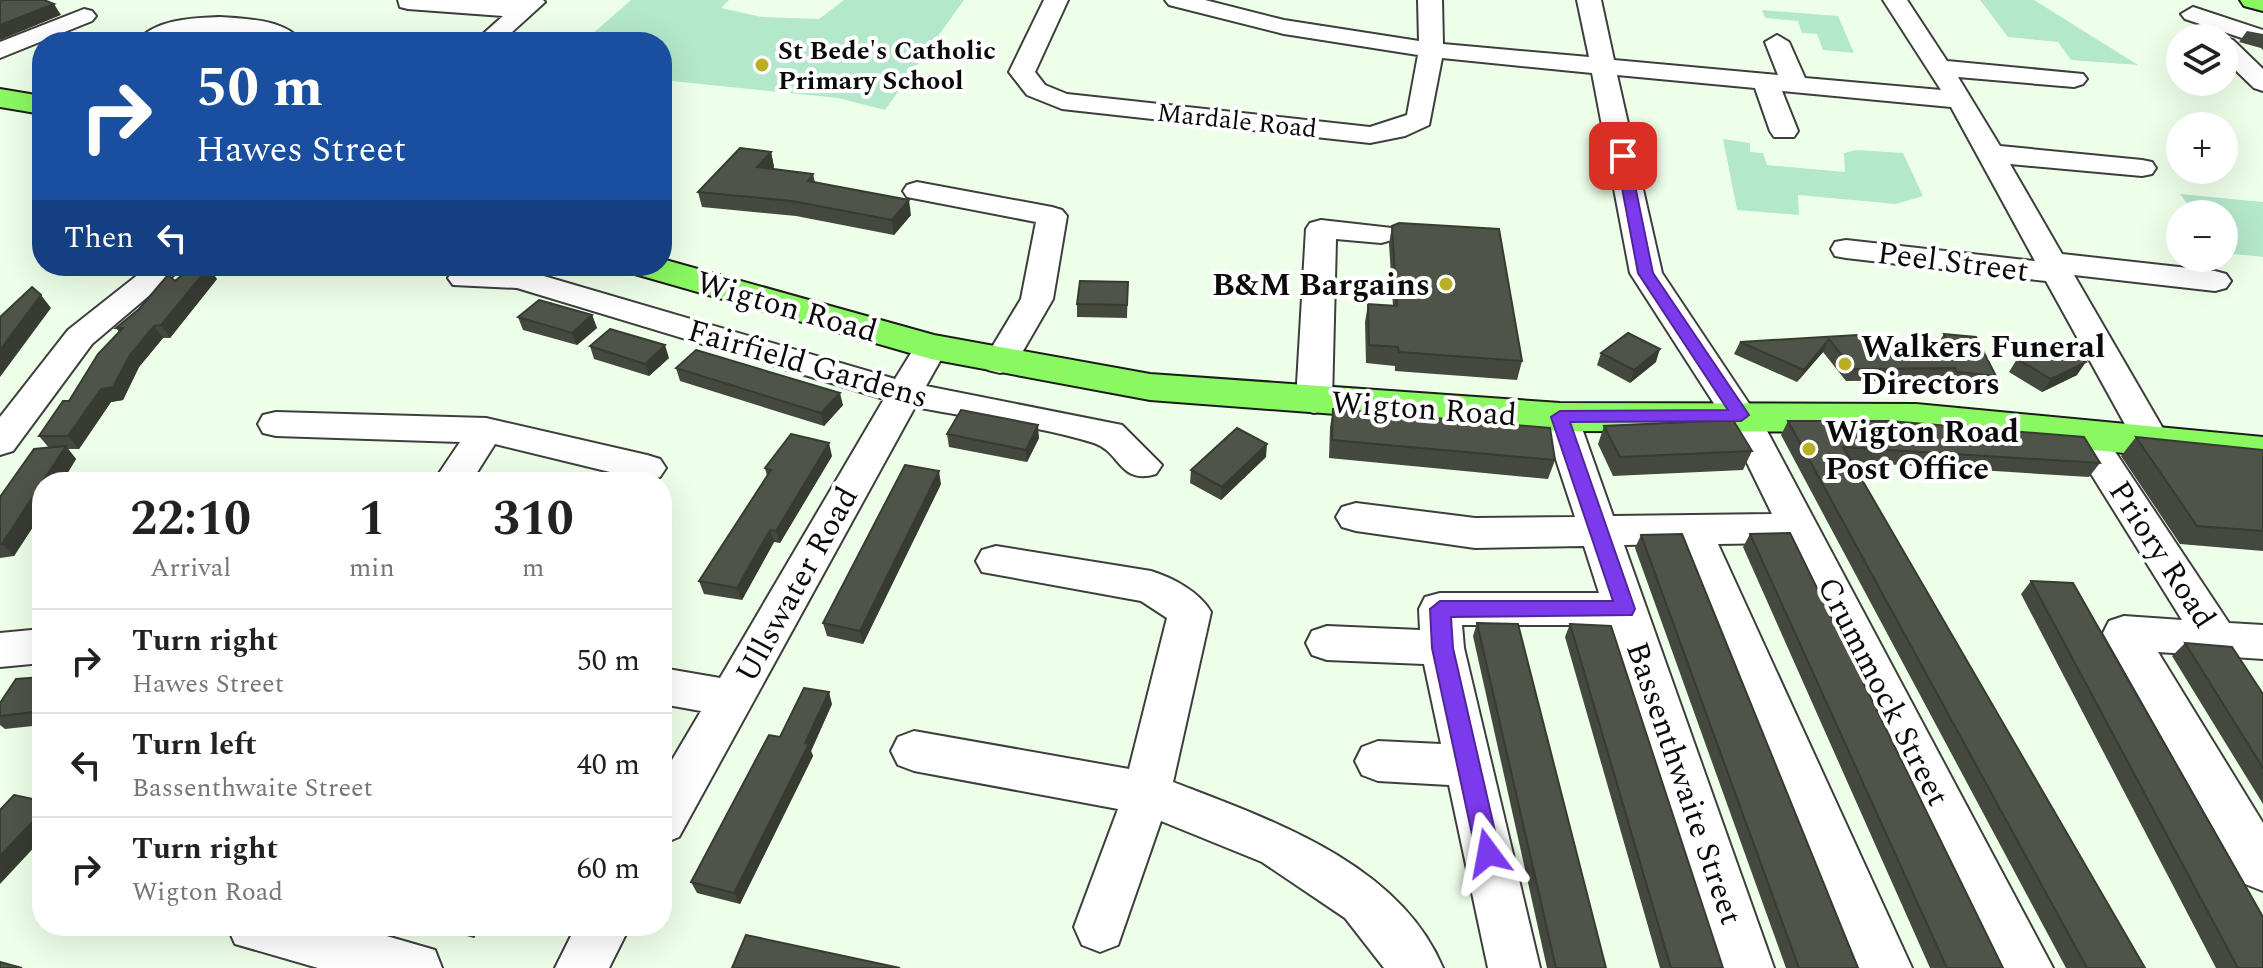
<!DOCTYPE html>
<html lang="en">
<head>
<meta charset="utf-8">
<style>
  body { margin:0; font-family:Spectral,serif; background:#f6f6f6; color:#222; height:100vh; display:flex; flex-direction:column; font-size:30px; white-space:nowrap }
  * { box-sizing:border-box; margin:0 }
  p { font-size:26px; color:#767676 }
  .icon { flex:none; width:44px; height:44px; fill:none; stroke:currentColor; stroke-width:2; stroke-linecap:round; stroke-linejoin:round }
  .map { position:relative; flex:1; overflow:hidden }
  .panel { position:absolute; left:32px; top:472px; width:640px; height:464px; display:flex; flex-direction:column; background:#fff; border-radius:32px; box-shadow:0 8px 32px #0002 }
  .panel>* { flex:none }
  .top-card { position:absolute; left:32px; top:32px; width:640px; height:244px; border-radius:32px; box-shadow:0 8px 32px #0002; background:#1a4fa0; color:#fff; overflow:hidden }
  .controls { position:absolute; left:2166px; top:24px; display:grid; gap:16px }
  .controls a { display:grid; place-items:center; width:72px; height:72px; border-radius:50%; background:#fff; box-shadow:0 8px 32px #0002; font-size:40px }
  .pin { position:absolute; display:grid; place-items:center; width:68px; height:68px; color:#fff; margin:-34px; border-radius:16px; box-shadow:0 4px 12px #0006 }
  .me { position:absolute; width:88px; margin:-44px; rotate:347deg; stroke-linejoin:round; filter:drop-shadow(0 0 6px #0008) }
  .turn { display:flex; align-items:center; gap:28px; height:168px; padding:0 32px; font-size:36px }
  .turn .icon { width:104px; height:104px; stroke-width:2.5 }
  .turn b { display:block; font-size:56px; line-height:68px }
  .then { display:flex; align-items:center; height:76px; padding:0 32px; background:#0003; gap:16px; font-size:30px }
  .eta { display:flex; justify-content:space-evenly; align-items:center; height:136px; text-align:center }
  .eta b { font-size:48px; font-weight:700; line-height:56px }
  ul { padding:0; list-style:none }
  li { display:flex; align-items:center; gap:24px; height:104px; padding:0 32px; border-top:2px solid #e0e0e0 }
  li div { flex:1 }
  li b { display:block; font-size:30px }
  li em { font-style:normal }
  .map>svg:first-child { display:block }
  .green { fill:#b4e8cb }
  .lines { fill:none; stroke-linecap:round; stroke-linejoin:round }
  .minor-casing { stroke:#3e3e3e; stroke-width:4 }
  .major-casing { stroke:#1c1c1c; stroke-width:4 }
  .minor { fill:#fff; fill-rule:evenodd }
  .major { fill:#8af860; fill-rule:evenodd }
  .wall { fill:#44483e }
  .shaded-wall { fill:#373b32 }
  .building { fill:#4f5448; stroke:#373b32; stroke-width:2 }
  .route { fill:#7c3aed; stroke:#51269a; stroke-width:2 }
  .poi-dot { fill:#baae24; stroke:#fff; stroke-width:3 }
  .labels { text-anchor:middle; stroke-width:8; stroke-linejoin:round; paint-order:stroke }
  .far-poi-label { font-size:26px; font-weight:bold; fill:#0b0b0b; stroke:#fff; text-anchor:start }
  .far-street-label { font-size:26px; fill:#0b0b0b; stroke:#fff }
  .street-label { font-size:32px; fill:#0b0b0b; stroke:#fff }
  .poi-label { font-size:32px; font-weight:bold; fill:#0b0b0b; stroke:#fff; text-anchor:start }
</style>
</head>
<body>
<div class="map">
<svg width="2263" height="968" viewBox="0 0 2263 968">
  <rect width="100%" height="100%" fill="#eeffe9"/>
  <path class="green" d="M631,0H729L721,8L762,17L819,19L844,0H964L885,110L838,98L662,80V42H583Z
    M1980,0H2034L2138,65L2071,60L2058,42L2008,37Z
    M1762,10L1838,16L1854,53L1823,50L1817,34L1802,33L1798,21L1765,18Z
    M1723,139L1750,143V152L1763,153L1767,165L1845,172L1844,153L1856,150L1903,153L1923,196L1896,204L1798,195L1799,215L1737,210Z
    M2180,194L2263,202V257L2224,253V214H2195Z"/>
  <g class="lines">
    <defs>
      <path id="minor" d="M398,0H543L545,2L501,42H474L503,16L408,9L400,7Z
        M1044,0H1068L1035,72L1045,85L1067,94L1370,127L1407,115L1418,55L1284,34L1169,5L1165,0H1205L1284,20L1419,41L1418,0H1442L1443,44L1589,57L1577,0H1601L1614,60L1778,75L1765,42L1777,35L1789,42L1805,78L1941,90L1883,0H1907L1947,61L2083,74L2087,79L2083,84L2074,87L1958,77L2000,146L2142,160L2152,162L2156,168L2152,174L2142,176L2010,164L2062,254L2215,271L2226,274L2231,281L2226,288L2215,291L2074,275L2169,439L2164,448L2151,451L2138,448L2046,281L1846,258L1835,256L1831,249L1835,242L1846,240L2035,261L1951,107L1782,91L1798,131L1794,137H1774L1770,131L1755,88L1617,75L1662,273L1766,429L2053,968H1999L1787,543L1718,544L1912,968H1859L1678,544L1624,545L1774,968H1722L1610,625H1462L1464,648L1540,968H1488L1449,785L1378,781L1362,775L1355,761L1362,747L1378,741L1441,744L1424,664L1327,660L1312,655L1306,643L1312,631L1327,626L1420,630L1419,609L1425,597L1440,593H1599L1584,546L1475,548L1356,531L1342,527L1336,517L1342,507L1356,503L1475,518L1575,517L1542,417L1547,409L1560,405L1573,409L1578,417L1613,516L1772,514L1731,430L1630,273L1592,73L1442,58L1429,125L1405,136L1370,143L1062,109L1027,95L1009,72Z
        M2193,7L2263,30V45L2185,19L2181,14Z
        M84,9L92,11L96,16L92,21L0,58V42Z
        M220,17C246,19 285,19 302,42C274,42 251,32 223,32C192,31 166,42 137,42C154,19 194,18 220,17Z
        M2223,38H2224L2233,40L2263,69V91L2254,88L2224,59Z
        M917,182L1052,207L1062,210L1067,216L1053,299L1012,370L1000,373L988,370L983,362L1021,299L1036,222L907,197L903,191L907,185Z
        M1321,220L1392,228L1396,234L1392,240L1381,243L1336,239L1332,401L1327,409L1314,413L1301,409L1296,401L1306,229L1310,223Z
        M149,266H184L92,344L13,451L0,455V417L68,330Z
        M464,269L530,272L895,379L919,340L931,336L943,340L948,347L926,386L1122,425L1162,465L1156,474C1119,485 1121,452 1094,443C1040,426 972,418 915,407L679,837L662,844V777L701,711L662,704V668L720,678L884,399L517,288L453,285L448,278L453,271Z
        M276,412L486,418L647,455L660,459L666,468L660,477L647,481L495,444L471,482H433L460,442L276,436L263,433L258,424L263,415Z
        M2083,420L2096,423L2229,623L2263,625V659L2158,652L2263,823V891L2245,884L2103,633L2109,621L2124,616L2182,620L2065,432L2070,423Z
        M996,546L1151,571C1173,578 1200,592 1211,612L1173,782C1271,820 1399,863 1443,968H1384L1345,918L1262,862L1161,821L1118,945L1100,952L1082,945L1074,927L1118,809L914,771L898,765L891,751L898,737L914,731L1129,769L1167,618L1141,601L982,572L976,561L982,550Z
        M42,629V663L0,667V633Z
        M227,926H352L435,950L442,968H318L235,944Z
        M576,926H630L609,968H555Z"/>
      <path id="major" d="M2240,0H2263V11L2244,6Z
        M0,89L42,96V114L0,107Z
        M662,259L934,335L1150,374L1560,403L1916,404L2263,437V467L1916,432L1560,431L1150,400L931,359L635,274L630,266H662Z"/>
    </defs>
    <use href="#minor" class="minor-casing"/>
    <use href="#major" class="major-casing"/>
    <use href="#minor" class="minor"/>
    <use href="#major" class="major"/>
  </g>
  <path class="wall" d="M2247,31L2263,34V50L2261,48L2239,42Z
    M771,152L774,167L772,169L813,174L815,182L911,215L894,235L796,216L702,207L698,192Z
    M1392,226L1522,361L1517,380L1395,371V366L1366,363L1365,322L1368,304L1393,306L1389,244Z
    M217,279L170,338H163L139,367L123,400L111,402L79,449H68L76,459L62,482H42V513L14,556L0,558V497L49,448L39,436L69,401L119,332L116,328Z
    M1128,282L1127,318L1077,317V304Z
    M592,315L597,328L577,345L523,330L518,317Z
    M1944,334L1996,376L1987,388L1949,384L1947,380L1846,381L1823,352L1797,382L1734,354L1740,342L1857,335L1864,344L1937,345Z
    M590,346L669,358L649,376L594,359Z
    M1601,353L1656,362L1630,383L1597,365Z
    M2017,359L2077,375L2042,392L2009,372Z
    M676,368L843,405L824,426L680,381Z
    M1333,409L1555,460L1548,479L1329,458L1330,427Z
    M1788,421L2100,463L2089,477L1852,462L2145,968H2066L1781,435Z
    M1604,426L1752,451L1743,470L1613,476L1598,444Z
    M947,434L1039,438L1027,462L949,447Z
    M2136,437L2263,450V551L2180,544L2121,456Z
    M832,456L780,543L774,542L742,600L704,594L699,581L767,476L765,468Z
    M1266,457L1221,500L1190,483L1191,470Z
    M941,484L863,644L827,636L823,623Z
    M1750,534L2003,968H1930L1743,547Z
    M1641,535L1858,968H1786L1635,548Z
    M2031,581L2263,968H2216L2021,594Z
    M1477,623L1606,968H1547L1473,636Z
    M1570,624L1723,968H1660L1565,637Z
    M2185,643L2263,694V804L2172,656Z
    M42,677V725L5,729L0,725V703Z
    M832,704L811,751L813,756L740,904L697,893L691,882L780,737Z
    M431,926H482L474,938Z"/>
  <path class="shaded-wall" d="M54,4L61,15L0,40V25Z
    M771,152L774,167L761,182L757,167Z
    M909,200L911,215L894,235L892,220Z
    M209,267L217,279L170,338L161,325Z
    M41,295L51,308L0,377V350Z
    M592,315L597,328L577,345L572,333Z
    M154,326L163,338L139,367L123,400L111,402L79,449L68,436L101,389Z
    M1829,339L1823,352L1797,382L1804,370Z
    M665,345L669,358L649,376L645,364Z
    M1660,349L1656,362L1630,383L1634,370Z
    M2086,362L2077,375L2042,392L2051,379Z
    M840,393L843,405L824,426L821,413Z
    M1038,425L1039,438L1027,462L1026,450Z
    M829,443L832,456L780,543L776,531Z
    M1267,444L1266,457L1221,500L1222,487Z
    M66,446L76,459L62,482H42Z
    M939,471L941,484L863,644L860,631Z
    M42,482V513L14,556L2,544Z
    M770,530L774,542L742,600L737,588Z
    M666,597L671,610L662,625V603Z
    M829,692L832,704L811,751L813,756L740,904L734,893Z
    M42,812V839L0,884V856Z
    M465,926H482L474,938L465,927Z"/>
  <path class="building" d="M3,0H44L54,4L0,25V1Z
    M740,148L771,152L757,167L813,174L808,181L909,200L892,220L792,201L698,192Z
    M1399,223L1499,229L1522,361L1399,352L1398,347L1369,345L1368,304L1397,306L1392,226Z
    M193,266L209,267L161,325L154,326L130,355L113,387L101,389L68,436H39L63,401H69L98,354L123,328H116L139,309L168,275L175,281Z
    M1080,281L1128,282L1127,305L1077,304Z
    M32,287L41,295L0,350V317Z
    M539,300L592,315L572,333L518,317Z
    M610,329L665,345L645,364L590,346Z
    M1628,333L1660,349L1634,370L1601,353Z
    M1944,334L1976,337L1996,376L1957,372L1955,368L1853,369L1829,339L1804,370L1740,342L1857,335L1864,344L1949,345Z
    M2052,342L2086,362L2051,379L2017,359Z
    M696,350L840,393L821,413L676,368Z
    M1333,409L1550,428L1555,460L1332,440Z
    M961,410L1038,425L1026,450L947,434Z
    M1733,420L1752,451L1620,457L1604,426Z
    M1788,421H1889L2084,437L2100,463L1843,447L2145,968H2087Z
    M1237,428L1267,444L1222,487L1191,470Z
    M791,434L829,443L776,531L770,530L737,588L699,581L771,470L765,468Z
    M2136,437L2263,450V531L2197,526Z
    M66,446L2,544H0V497L34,449Z
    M905,465L939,471L860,631L823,623Z
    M1790,533L2003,968H1947L1750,534Z
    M1682,534L1858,968H1799L1641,535Z
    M2031,581L2073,583L2263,917V968H2238Z
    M1477,623L1518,624L1606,968H1556Z
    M1570,624L1611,626L1723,968H1671Z
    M2185,643L2232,647L2263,694V768Z
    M42,677V711L0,716V703L16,679Z
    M804,688L829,692L805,743L809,744L734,893L691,882L769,735L780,737Z
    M14,795L42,801V812L0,856V810Z
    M746,935L900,968H732Z
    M0,962L22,968H0Z"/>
  <path class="route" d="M1623,152L1629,156L1653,273L1749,415L1741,421L1570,422L1635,609L1632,615L1451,617L1453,648L1500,853L1496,860L1488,863L1479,860L1476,853L1432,648L1430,609L1440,601H1613L1551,417L1560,411L1728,410L1638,273L1616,156Z"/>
  <g class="poi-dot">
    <circle cx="762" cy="65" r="8"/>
    <circle cx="1446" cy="284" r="8"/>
    <circle cx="1845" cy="364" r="8"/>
    <circle cx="1809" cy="449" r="8"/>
  </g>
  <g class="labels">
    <g class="far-poi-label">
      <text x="778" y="59">St Bede's Catholic<tspan x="778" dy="30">Primary School</tspan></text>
    </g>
    <g class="far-street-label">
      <text transform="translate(1237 120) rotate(6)" y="9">Mardale Road</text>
    </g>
    <g class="street-label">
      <text transform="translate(1953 261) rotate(7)" y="11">Peel Street</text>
      <text transform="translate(787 306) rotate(16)" y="11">Wigton Road</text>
      <text transform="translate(808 363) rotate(16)" y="11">Fairfield Gardens</text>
      <text transform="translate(1424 408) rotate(4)" y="11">Wigton Road</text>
      <text transform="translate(2163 554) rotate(57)" y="11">Priory Road</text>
      <text transform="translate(796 584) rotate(-61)" y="11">Ullswater Road</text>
      <text transform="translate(1884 691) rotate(63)" y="11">Crummock Street</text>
      <text transform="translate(1685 783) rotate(71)" y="11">Bassenthwaite Street</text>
    </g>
    <g class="poi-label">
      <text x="1430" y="295" text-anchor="end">B&amp;M Bargains</text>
      <text x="1861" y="357">Walkers Funeral<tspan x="1861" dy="37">Directors</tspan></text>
      <text x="1825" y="442">Wigton Road<tspan x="1825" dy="37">Post Office</tspan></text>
    </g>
  </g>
</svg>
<div class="controls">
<a><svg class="icon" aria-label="layers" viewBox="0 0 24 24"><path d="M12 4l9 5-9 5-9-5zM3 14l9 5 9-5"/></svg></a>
<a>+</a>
<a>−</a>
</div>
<div class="pin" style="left:1623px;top:156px;background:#d93025"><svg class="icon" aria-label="arrive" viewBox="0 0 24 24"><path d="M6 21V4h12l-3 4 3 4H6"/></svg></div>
<svg class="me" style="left:1488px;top:853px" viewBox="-20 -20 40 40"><path d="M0-17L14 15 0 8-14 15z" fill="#7c3aed" stroke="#fff" stroke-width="4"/></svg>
<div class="top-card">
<div class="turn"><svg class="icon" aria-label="right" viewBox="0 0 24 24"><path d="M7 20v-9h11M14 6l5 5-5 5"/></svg><div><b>50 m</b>Hawes Street</div></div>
<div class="then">Then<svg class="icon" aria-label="left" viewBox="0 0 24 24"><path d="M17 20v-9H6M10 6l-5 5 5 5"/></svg></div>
</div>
<section class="panel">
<div class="eta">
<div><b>22:10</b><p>Arrival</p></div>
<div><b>1</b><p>min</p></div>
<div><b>310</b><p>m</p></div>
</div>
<ul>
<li><svg class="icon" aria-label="right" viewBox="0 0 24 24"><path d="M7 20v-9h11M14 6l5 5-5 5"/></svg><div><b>Turn right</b><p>Hawes Street</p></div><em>50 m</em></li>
<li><svg class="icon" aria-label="left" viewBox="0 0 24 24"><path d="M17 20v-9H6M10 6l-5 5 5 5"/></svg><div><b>Turn left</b><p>Bassenthwaite Street</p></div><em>40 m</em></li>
<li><svg class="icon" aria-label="right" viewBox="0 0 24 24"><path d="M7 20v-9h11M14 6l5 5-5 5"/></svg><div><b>Turn right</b><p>Wigton Road</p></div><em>60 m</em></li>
</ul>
</section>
</div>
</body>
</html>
